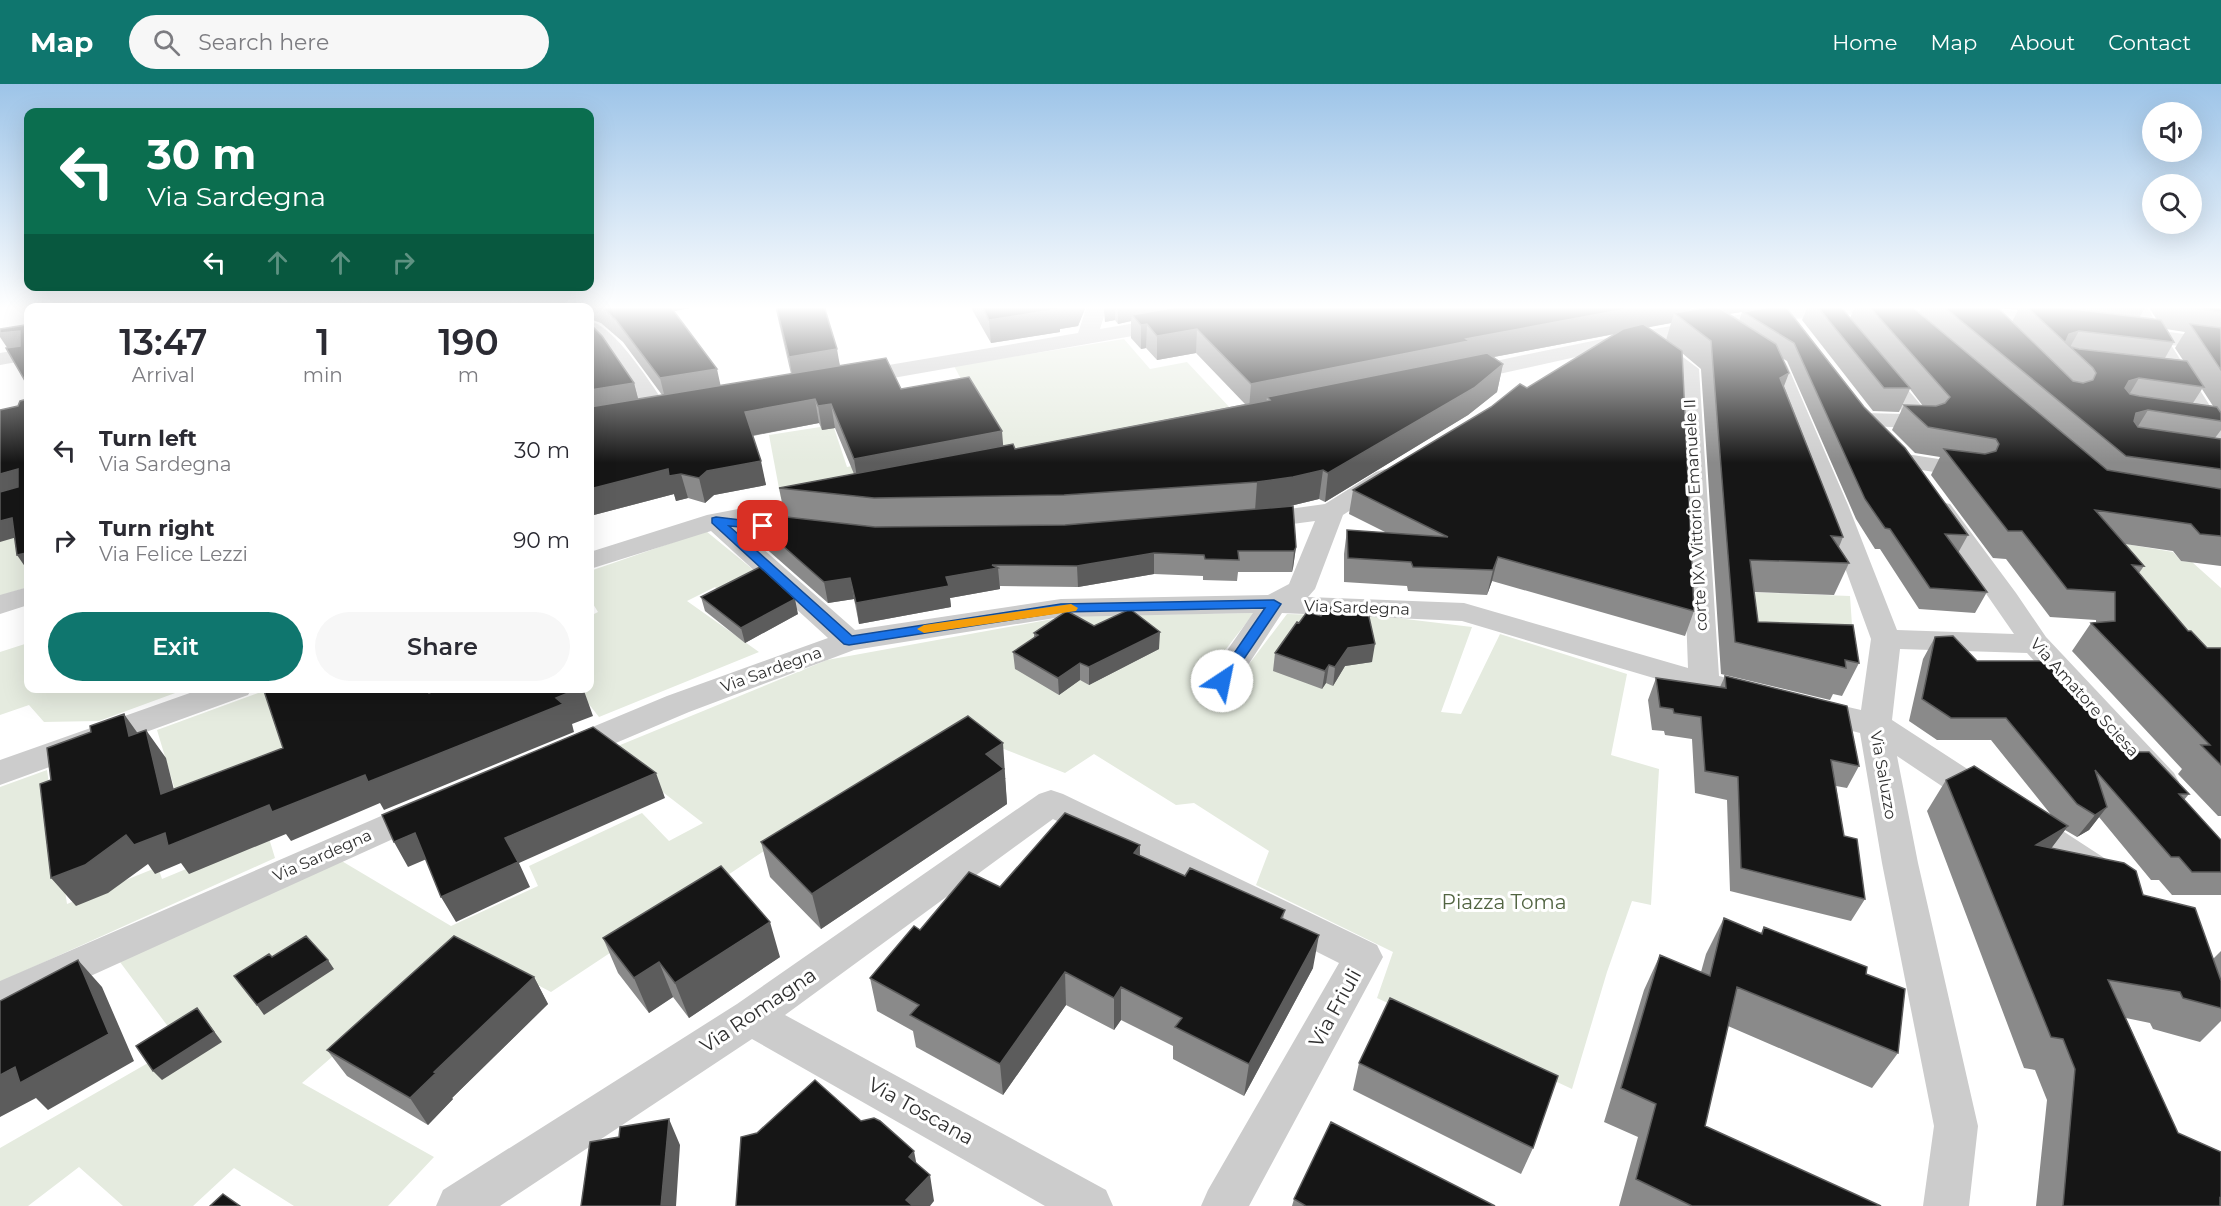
<!DOCTYPE html>
<html lang="en">
<head>
<meta charset="utf-8">
<style>
  body { margin:0; font-family:Montserrat,sans-serif; background:#f7f7f7; color:#2b2b33; height:100vh; display:flex; flex-direction:column; font-size:22px; white-space:nowrap }
  * { box-sizing:border-box; margin:0 }
  p { font-size:20px; color:#7c7c81 }
  .icon { flex:none; width:33px; height:33px; fill:none; stroke:currentColor; stroke-width:2; stroke-linecap:round; stroke-linejoin:round }
  .map { position:relative; flex:1; overflow:hidden }
  .panel { position:absolute; left:24px; top:219px; width:570px; height:390px; display:flex; flex-direction:column; background:#fff; border-radius:12px; box-shadow:0 6px 24px #0002 }
  .panel>* { flex:none }
  .top-card { position:absolute; left:24px; top:24px; width:570px; height:183px; border-radius:12px; box-shadow:0 6px 24px #0002; background:#0b6e4f; color:#fff; overflow:hidden }
  .buttons { position:absolute; left:2142px; top:18px; display:grid; gap:12px }
  .buttons a { display:grid; place-items:center; width:60px; height:60px; border-radius:50%; background:#fff; box-shadow:0 6px 24px #0002; font-size:30px }
  .pin { position:absolute; display:grid; place-items:center; width:51px; height:51px; color:#fff; margin:-26px; border-radius:12px; box-shadow:0 3px 9px #0006 }
  .me { position:absolute; width:66px; margin:-33px; rotate:34deg; stroke-linejoin:round; filter:drop-shadow(0 0 4px #0008) }
  .turn { display:flex; align-items:center; gap:21px; height:126px; padding:0 24px; font-size:27px }
  .turn .icon { width:78px; height:78px; stroke-width:2.5 }
  .turn b { display:block; font-size:42px; line-height:51px }
  .lanes { display:flex; align-items:center; height:57px; padding:0 24px; background:#0003; justify-content:center; gap:30px; direction:ltr }
  .lanes .off { opacity:.35 }
  .eta { display:flex; justify-content:space-evenly; align-items:center; height:102px; text-align:center }
  .eta b { font-size:36px; font-weight:600; line-height:42px }
  .button { display:flex; gap:12px; margin-top:auto; padding:12px 24px }
  .button a { flex:1; height:69px; border-radius:36px; background:#0f766e; color:#fff; font-size:24px; font-weight:600; line-height:69px; text-align:center }
  .button a+a { background:#f7f7f7; color:#2b2b33 }
  ul { padding:0; list-style:none }
  li { display:flex; align-items:center; gap:18px; height:90px; padding:0 24px }
  li div { flex:1 }
  li b { display:block; font-size:22px }
  li em { font-style:normal }
  header { display:flex; align-items:center; gap:36px; box-sizing:border-box; height:84px; padding:0 30px; background:#0f766e; color:#fff }
  header strong { font-size:28px }
  nav { display:flex; gap:33px; margin-inline-start:auto; font-size:21px }
  .search { width:420px; height:54px; background:#f7f7f7; display:flex; align-items:center; gap:15px; box-sizing:border-box; padding:0 21px; border-radius:33px; color:#7c7c81; font-size:22px }
  .map>svg:first-child { display:block }
  .green { fill:#e5ebdf }
  .lines { fill:none; stroke-linecap:round; stroke-linejoin:round }
  .minor { fill:#ccc; fill-rule:evenodd }
  .wall { fill:#8a8a8a; fill-rule:evenodd }
  .shaded-wall { fill:#5c5c5c }
  .building { fill:#161616; stroke:#5c5c5c; stroke-width:1.5 }
  .route { fill:#1a73e8; stroke:#114b97; stroke-width:1.5 }
  .slow { fill:#f59e0b }
  .labels { text-anchor:middle; stroke-width:6; stroke-linejoin:round; paint-order:stroke }
  .street-label { font-size:16px; fill:#2f2f2f; stroke:#fff }
  .near-park-label { font-size:20px; fill:#526542; stroke:#fff }
  .near-street-label { font-size:20px; fill:#2f2f2f; stroke:#fff }
</style>
</head>
<body>
<header>
<strong>Map</strong>
<div class="search"><svg class="icon" aria-label="search" viewBox="0 0 24 24"><circle cx="10" cy="10" r="6"/><path d="M15 15l6 6"/></svg>Search here</div>
<nav><a>Home</a><a>Map</a><a>About</a><a>Contact</a></nav>
</header>
<div class="map">
<svg width="2221" height="1122" viewBox="0 0 2221 1122">
  <rect width="100%" height="100%" fill="#fff"/>
  <path class="green" d="M1124,255L1150,285L1187,278L1232,326L781,415L769,351L833,341L847,383L992,352L954,282Z
    M28,420V503L0,512V428Z
    M706,447L762,493L723,511L715,503L687,517L759,568L599,633L577,605L590,604V532L598,528L590,515V487Z
    M2120,459L2173,468L2181,477L2192,478L2221,504V581H2176Z
    M1744,508L1850,512L1854,570L1748,565Z
    M1254,529L1201,597L1224,613L1287,530L1389,533L1472,543L1441,628L1461,630L1500,550L1627,590L1611,671L1659,685L1651,821L1632,817L1607,888L1572,1005L1377,914L1393,868L1256,801L1269,767L1194,719L1176,721L1094,670L1065,689L950,644L551,908L461,861L302,999L434,1073L388,1122H294L234,1084L193,1122H123L79,1083L28,1122H0V1064L181,960L117,874L340,776L451,842L538,802L529,782L642,729L669,757L703,739L608,666L827,576L1069,532Z
    M28,559V604L186,605L99,637L44,638L29,621L0,631V568Z
    M269,605L298,685L175,706L157,646Z
    M47,686L67,820L158,783L162,795L268,751L275,774L0,898V703Z"/>
  <g class="lines">
    <path class="minor" d="M1087,222H1107L1100,245L1172,233L1179,235L1182,239L1179,243L1172,245L853,301L845,299L842,294L845,289L853,287L1078,249Z
      M1804,222H1977L2056,233L2063,235L2066,239L2063,243L2056,245C2017,240 1977,233 1938,231C1845,225 1751,238 1660,256L1699,285L1719,592L1765,604L1770,612L1765,620L1754,623L1704,609L1462,537L1282,529L1233,604L1222,607L1211,604L1206,597L1253,529L1061,533L854,566L689,628L578,675L566,679L554,675L549,667L554,659L667,612L828,554L711,447L590,485V468L707,431L821,409L830,412L834,417L830,422L736,441L855,546L1061,515L1268,511L1289,500L1315,437L1255,445L1246,443L1242,437L1246,431L1325,420L1376,388L1385,385L1394,388L1398,393L1394,398L1343,431L1315,505L1308,513L1464,519L1688,584L1677,287L1639,259L1463,298L1455,296L1452,291L1455,286L1463,284C1576,260 1689,235 1804,222Z
      M2126,222H2146L2162,247L2221,255V267L2171,261L2221,339V365L2212,363L2209,358L2148,258L2126,254L2123,250L2126,246L2140,245Z
      M590,237C617,244 653,303 670,327L666,332L658,334L650,332L610,273L590,254Z
      M28,264V276L0,281V269Z
      M1759,266L1785,278L1788,283L1848,421L1897,546L2014,550L1928,426L1932,420L1941,418L1950,420L2016,509L2046,553L2174,689L2179,698L2174,707L2162,710L2150,707L2027,569L1900,565L1892,636L2112,779L2117,789L2112,799L2099,803L2086,799L1897,672L1918,779L1978,1042L1969,1122H1923L1934,1042L1882,779L1860,649L1798,633L1793,625L1798,617L1809,614L1861,626L1871,555L1822,421L1767,287L1748,272L1751,267Z
      M1879,279L1887,281L1931,333L1935,338L1931,343L1923,345L1857,341L1853,336L1857,331L1865,329L1904,330L1868,286L1871,281Z
      M1906,370L1971,380L1980,382L1983,387L1980,392L1971,394L1897,382L1894,377L1897,372Z
      M28,503V521L0,530V511Z
      M204,604H252L248,611L0,701V676Z
      M1051,706L1063,710L1377,861L1383,873L1249,1122H1201L1208,1106L1339,879L1053,735L785,931L1106,1106L1113,1122H1045L752,955L500,1122H436L443,1106L737,920L1039,710Z
      M425,713L437,717L442,726L437,735L0,933V897Z"/>
  </g>
  <path class="wall" d="M361,222H700L673,227L720,302L791,290L775,222H824L840,282L901,305L1003,362L1015,365L1245,320L1196,269L1157,276L1146,264L1141,265L1131,254V237L1118,240L1115,236L1105,238L1104,222H1691L1689,227L1704,224L1700,222H1785L1864,323L1968,451L1958,469L1987,508L1975,529L1919,525L1880,465H1875L1856,435L1787,277L1782,274L1784,302L1843,453L1839,463L1849,479L1834,511L1754,508L1758,538L1859,579L1842,612L1833,610L1830,616L1721,590L1701,285L1682,269L1694,527L1685,552L1492,497L1487,511L1408,507L1407,502L1344,498V470L1347,446L1387,449L1349,430L1353,406L1527,304L1615,250L1494,273L1503,280L1497,308L1468,331L1325,418L1319,415L1290,422L1296,463L1293,484L1292,488H1238L1237,497L1203,496V492L1154,490L1078,503L1000,502V505L950,514L951,523L859,540L854,515L828,519L761,460L757,439L785,433L779,404L854,390L835,344L822,346L819,339L753,352L766,401L714,411L705,419L688,414L676,417L674,410L590,432V240L634,299L638,315L662,311L623,258L601,239L590,235V224H363ZM1742,228L1739,237L1728,230ZM1671,239L1666,256L1647,243Z
    M970,222H1086L1078,242L1060,245V248L991,259Z
    M1808,222H1840L1850,234L1855,222H1911L1919,229L1921,222H2146L2139,234L2157,236L2148,222H2221V346L2215,354L2221,355V482L2181,477L2173,467L2125,460L2144,482L2139,489L2188,547L2207,564H2221V732H2218L2178,690L2182,685L2072,567L2091,539L2096,538V536L2050,533L2006,475L1993,474L1931,391L1940,373L1915,369L1892,346L1904,321L1923,322L1910,305L1899,328L1873,327L1802,236ZM1998,224L2018,226L2012,238ZM2166,245L2185,248L2175,264L2183,276L2165,274L2174,258ZM2202,305L2213,322L2193,319Z
    M701,513L798,530L745,559L705,527Z
    M1094,542L1159,565L1089,601L1080,596L1059,611L1015,585L1013,568L1034,554V549Z
    M1935,553L2128,668L2189,710L2184,716L2221,756V811H2172L2159,796H2151L2099,733L2089,746L2077,753L2065,746L2051,764L2143,811L2213,875L2221,867V937L2200,958L2153,945L2150,939L2126,934L2178,1049L2221,1068V1122H2036L2047,1016L2035,986L2024,984L1927,727L1946,696L2052,732L1991,656H1937L1909,637L1923,575Z
    M1275,569L1372,578L1345,582L1333,602L1326,599L1322,605L1273,587Z
    M1725,592L1859,682L1847,704L1836,702L1844,752L1865,815L1851,837L1730,807L1727,716L1695,709L1692,655L1665,651L1664,647L1652,646L1648,616L1656,594L1720,603Z
    M1006,694L1005,695L1007,720L821,845L770,793L761,758Z
    M1140,761V772L1185,792L1285,826L1283,835L1313,884L1244,1012L1173,975V962L1121,936L1114,946L1066,921L1003,1011L916,963L913,947L877,927L870,894L920,846L1000,803Z
    M1724,834L1761,849L1764,843L1866,890L1898,969L1872,1004L1728,942L1705,1042L1881,1122H1619L1638,1053L1604,1038L1644,906L1660,871L1701,888L1706,870Z
    M603,854L780,873L689,934L673,913L649,929L618,889Z
    M534,893L548,920L452,1014L453,1015L428,1041L347,992L327,966Z
    M1359,979L1533,1064L1521,1090L1353,1006Z
    M1294,1115L1495,1122H1292Z"/>
  <path class="shaded-wall" d="M662,222H700L664,229Z
    M1057,222H1086L1078,242L1060,245V248L991,259L989,236Z
    M1104,222H1115V236L1105,238Z
    M1118,222H1218L1132,231L1131,237L1118,240Z
    M1642,222H1691L1686,236L1674,229L1671,239L1270,316L1267,313L1266,321L1249,325L1251,300L1466,255Z
    M1719,222H1780L1715,232Z
    M1147,240L1146,264L1141,265V241Z
    M1197,245L1196,269L1157,276V252Z
    M20,247L28,261L8,265L0,253V249Z
    M2079,247L2070,263L2065,258L2069,250Z
    M837,265L841,288L793,296L789,273Z
    M1503,280L1497,308L1468,331L1325,418L1328,389Z
    M717,285L722,308L666,318L660,294Z
    M1789,289L1778,318L1780,294Z
    M2139,294L2124,319L2114,322L2129,297Z
    M634,299L640,322L590,333V306Z
    M815,315L819,339L750,352L745,328Z
    M831,320L835,344L822,346L818,322Z
    M2148,326L2132,352L2121,355L2136,329Z
    M1002,347L1004,372L858,400L854,375Z
    M761,377L766,401L714,411L705,419L699,394L707,387Z
    M18,385L28,401L0,410V390Z
    M668,385L681,390L688,414L676,417L674,410L590,432V405Z
    M1323,386L1319,415L1290,422L1255,427L1257,398Z
    M12,434L24,451L0,458V437Z
    M1296,463L1293,484L1292,488L1294,467Z
    M27,469L28,487L17,471Z
    M1154,469V490L1078,503L1077,482Z
    M1498,473L1492,497L1487,511L1493,486Z
    M998,484L1000,505L950,514L951,523L859,540L856,519L946,493Z
    M850,494L854,515L828,519L824,498Z
    M795,515L798,530L745,559L741,544Z
    M1160,548L1159,565L1089,601V583Z
    M1375,560L1372,578L1345,582L1333,602L1335,583L1348,564Z
    M1080,579V596L1059,611L1058,594Z
    M1329,581L1326,599L1322,605L1325,587Z
    M580,604H583L593,632L572,640L574,648L384,726L380,719L291,757L286,750L189,790L181,779L155,790L148,780L108,809L76,822L51,794L126,751L165,749L269,721Z
    M124,630L144,658L129,652Z
    M146,646L166,674L182,738L161,710Z
    M1003,659L1007,720L821,845L812,810L986,670Z
    M656,689L665,714L519,779L530,803L456,838L441,813L505,754Z
    M2107,723L2089,746L2077,753L2095,731Z
    M2068,742L2044,774L2036,761Z
    M415,749L429,774L408,783L394,758Z
    M1140,761L1139,794L1134,769Z
    M770,838L780,873L689,934L675,899Z
    M1319,851L1313,884L1244,1012L1249,980Z
    M78,876L102,903L134,977L48,1026L36,1014L0,1033V991L15,983Z
    M328,876L334,885L264,931L257,921Z
    M659,878L673,913L649,929L634,894Z
    M1065,888L1066,921L1003,1011L1000,980Z
    M534,893L548,920L452,1014L453,1015L428,1041L410,1014L434,988Z
    M1121,903V936L1114,946V914Z
    M197,924L222,958L162,996L153,987Z
    M669,1035L680,1061L676,1122H661Z
    M914,1067L919,1093L909,1073Z
    M930,1091L934,1117L930,1122H907L906,1116Z"/>
  <path class="building" d="M33,222H213L214,224H32Z
    M373,222H582V224H374Z
    M601,222H670L717,285L660,294L616,236Z
    M776,222H824L837,265L789,273Z
    M982,222H1057L1059,225L989,236Z
    M1182,222H1642L1466,255L1469,257L1251,300L1197,245L1157,252L1147,240L1141,241L1132,231Z
    M1716,222L1776,260L1789,289L1780,294L1843,453L1831,452L1849,479L1750,476L1758,538L1853,541L1859,579L1845,576L1846,584L1735,558L1711,257L1674,229Z
    M1776,222H1785L1864,323L1905,364L1968,451L1945,450L1987,508L1930,504L1890,445L1885,444L1865,415L1794,259L1743,228Z
    M1817,222H1840L1910,304H1884Z
    M1869,222H1911L2107,386L2221,405V452L2200,450L2191,440L2095,426L2144,482L2132,481L2188,547H2191L2207,564H2221V681L2201,661H2210L2091,539L2115,537V508L2067,505L2022,447H2008L1944,365L1985,370L1996,367L1999,360L1996,355L1928,343L1904,321L1936,322L1945,319L1950,313Z
    M1943,222H1996L2073,297L2083,299L2093,296L2096,289L2093,284L2026,222H2049L2161,236L2174,258L2079,247L2069,250L2066,257L2071,263L2079,265L2187,277L2204,303L2139,294L2129,297L2125,304L2130,310L2139,312L2217,323L2221,329V337L2148,326L2136,329L2134,337L2138,343L2221,355V385L2126,372Z
    M2182,222H2221V228Z
    M28,232V302L6,264L20,262V247L0,249V245L25,241Z
    M590,240L602,252L634,299L590,306Z
    M1643,240L1682,267L1694,527L1498,473L1493,486L1413,483L1411,478L1348,474L1347,446L1448,453L1353,406L1491,323L1520,300L1527,304L1623,245Z
    M2190,240L2221,244V286Z
    M1487,269L1503,280L1474,304L1328,389L1323,386L1293,393L1257,398L1064,411L874,414L779,404L1013,360L1015,365L1270,316L1267,313Z
    M886,274L901,305L969,293L1002,347L854,375L831,320L818,322L815,315L745,328L761,377L707,387L699,394L681,390L669,392L668,385L590,405V323Z
    M28,315V485L27,469L17,471L12,434L0,437V408L18,403V385L0,390V326L18,322L20,317Z
    M1293,422L1296,463L1294,467H1238L1239,476L1205,475L1204,471L1154,469L1077,482L992,481L998,484L946,493L949,502L856,519L850,494L824,498L757,439L759,430L875,443L1065,441Z
    M760,483L795,515L741,544L701,513Z
    M1327,523L1367,524L1375,560L1348,564L1335,583L1329,581L1325,587L1275,569L1297,538L1299,539L1307,528L1321,532Z
    M1130,525L1160,548L1089,583L1080,579L1058,594L1013,568L1038,551L1034,549L1067,527L1094,542Z
    M1953,552L1977,577H2046L2128,668H2149L2189,710H2179L2221,756V788H2192L2179,773H2171L2095,686L2107,723L2095,731L2077,720L2006,634H1951L1922,615L1935,553Z
    M1725,592L1847,622L1859,682L1831,676L1844,752L1857,755L1865,815L1741,784L1738,693L1705,687L1701,633L1674,629L1673,625L1660,623L1656,594L1726,604Z
    M263,604H427L429,609L442,604H580L556,614L563,620L368,698L365,691L272,728L269,721L168,762L165,749L134,761L126,751L85,781L51,794L40,700L51,696L47,664L91,648L90,642L124,630L129,652L146,646L161,710L283,664Z
    M968,632L1003,659L986,670L1004,685L812,810L761,758Z
    M593,643L656,689L505,754L518,778L441,813L415,749L394,758L382,731Z
    M1974,682L2068,742L2036,761L2124,779L2136,787L2143,811L2195,824L2221,897V924L2183,914L2180,908L2108,896L2178,1049L2221,1068V1115L2220,1114V1122H2063L2075,985L2063,955L2051,953L1946,696Z
    M1065,729L1140,761L1134,769L1185,792L1190,784L1285,826L1281,834L1319,851L1249,980L1175,943L1182,934L1121,903L1114,914L1065,888L1000,980L910,931L919,921L870,894L914,842L920,846L969,788L1000,803Z
    M721,782L770,838L675,899L659,878L634,894L603,854Z
    M1724,834L1762,850L1764,843L1867,883L1866,890L1905,905L1898,969L1737,903L1705,1042L1881,1122H1692L1636,1095L1656,1020L1621,1004L1660,871L1710,892Z
    M306,852L328,876L257,921L234,892L269,870L272,873Z
    M454,852L534,893L434,988L436,989L410,1014L327,966Z
    M78,876L109,950L20,999L15,983L0,991V917Z
    M1390,914L1558,992L1533,1064L1359,979Z
    M197,924L214,948L153,987L136,962Z
    M815,996L861,1037L874,1034L880,1037L914,1067L909,1073L930,1091L906,1116L913,1122H736L741,1053L757,1049Z
    M669,1035L661,1122H581L590,1058L619,1053L620,1043Z
    M1331,1038L1495,1122H1306L1294,1115Z
    M223,1110L240,1122H210Z"/>
  <linearGradient id="sky" x2="0" y2="1"><stop stop-color="#9dc4e8"/><stop offset="0.59" stop-color="#fff"/><stop offset="1" stop-color="#fff" stop-opacity="0"/></linearGradient>
  <rect width="2221" height="379" fill="url(#sky)"/>
  <path class="route" d="M716,433L767,439V444L763,445L729,442L852,552L1061,520L1274,516L1281,520L1227,600L1222,602L1215,597L1265,524L1061,528L849,561L844,560L712,439V434Z"/>
  <path class="slow" d="M1071,520L1078,524L1076,527L924,549L917,545L924,541Z"/>
  <g class="labels">
    <g class="street-label">
      <text transform="translate(1695 431) rotate(-93)" y="6">corte IX^ Vittorio Emanuele II</text>
      <text transform="translate(1357 523) rotate(2)" y="6">Via Sardegna</text>
      <text transform="translate(771 585) rotate(-20)" y="6">Via Sardegna</text>
      <text transform="translate(2085 613) rotate(48)" y="6">Via Amatore Sciesa</text>
      <text transform="translate(1884 691) rotate(80)" y="6">Via Saluzzo</text>
      <text transform="translate(322 771) rotate(-24)" y="6">Via Sardegna</text>
    </g>
    <g class="near-park-label">
      <text x="1504" y="825">Piazza Toma</text>
    </g>
    <g class="near-street-label">
      <text transform="translate(1335 924) rotate(-61)" y="7">Via Friuli</text>
      <text transform="translate(758 926) rotate(-34)" y="7">Via Romagna</text>
      <text transform="translate(921 1027) rotate(29)" y="7">Via Toscana</text>
    </g>
  </g>
</svg>
<div class="buttons">
<a><svg class="icon" aria-label="sound" viewBox="0 0 24 24"><path d="M4 9h4l5-4v14l-5-4H4zM17 9q2 3 0 6"/></svg></a>
<a><svg class="icon" aria-label="search" viewBox="0 0 24 24"><circle cx="10" cy="10" r="6"/><path d="M15 15l6 6"/></svg></a>
</div>
<div class="pin" style="left:763px;top:442px;background:#d93025"><svg class="icon" aria-label="arrive" viewBox="0 0 24 24"><path d="M6 21V4h12l-3 4 3 4H6"/></svg></div>
<svg class="me" style="left:1222px;top:597px" viewBox="-20 -20 40 40"><circle r="19" fill="#fff"/><path d="M0-13L10 11 0 6-10 11z" fill="#1a73e8"/></svg>
<div class="top-card">
<div class="turn"><svg class="icon" aria-label="left" viewBox="0 0 24 24"><path d="M17 20v-9H6M10 6l-5 5 5 5"/></svg><div><b>30 m</b>Via Sardegna</div></div>
<div class="lanes"><svg class="icon" aria-label="left" viewBox="0 0 24 24"><path d="M17 20v-9H6M10 6l-5 5 5 5"/></svg><svg class="icon off" aria-label="ahead" viewBox="0 0 24 24"><path d="M12 20V5M6 11l6-6 6 6"/></svg><svg class="icon off" aria-label="ahead" viewBox="0 0 24 24"><path d="M12 20V5M6 11l6-6 6 6"/></svg><svg class="icon off" aria-label="right" viewBox="0 0 24 24"><path d="M7 20v-9h11M14 6l5 5-5 5"/></svg></div>
</div>
<section class="panel">
<div class="eta">
<div><b>13:47</b><p>Arrival</p></div>
<div><b>1</b><p>min</p></div>
<div><b>190</b><p>m</p></div>
</div>
<ul>
<li><svg class="icon" aria-label="left" viewBox="0 0 24 24"><path d="M17 20v-9H6M10 6l-5 5 5 5"/></svg><div><b>Turn left</b><p>Via Sardegna</p></div><em>30 m</em></li>
<li><svg class="icon" aria-label="right" viewBox="0 0 24 24"><path d="M7 20v-9h11M14 6l5 5-5 5"/></svg><div><b>Turn right</b><p>Via Felice Lezzi</p></div><em>90 m</em></li>
</ul>
<div class="button"><a>Exit</a><a>Share</a></div>
</section>
</div>
</body>
</html>
